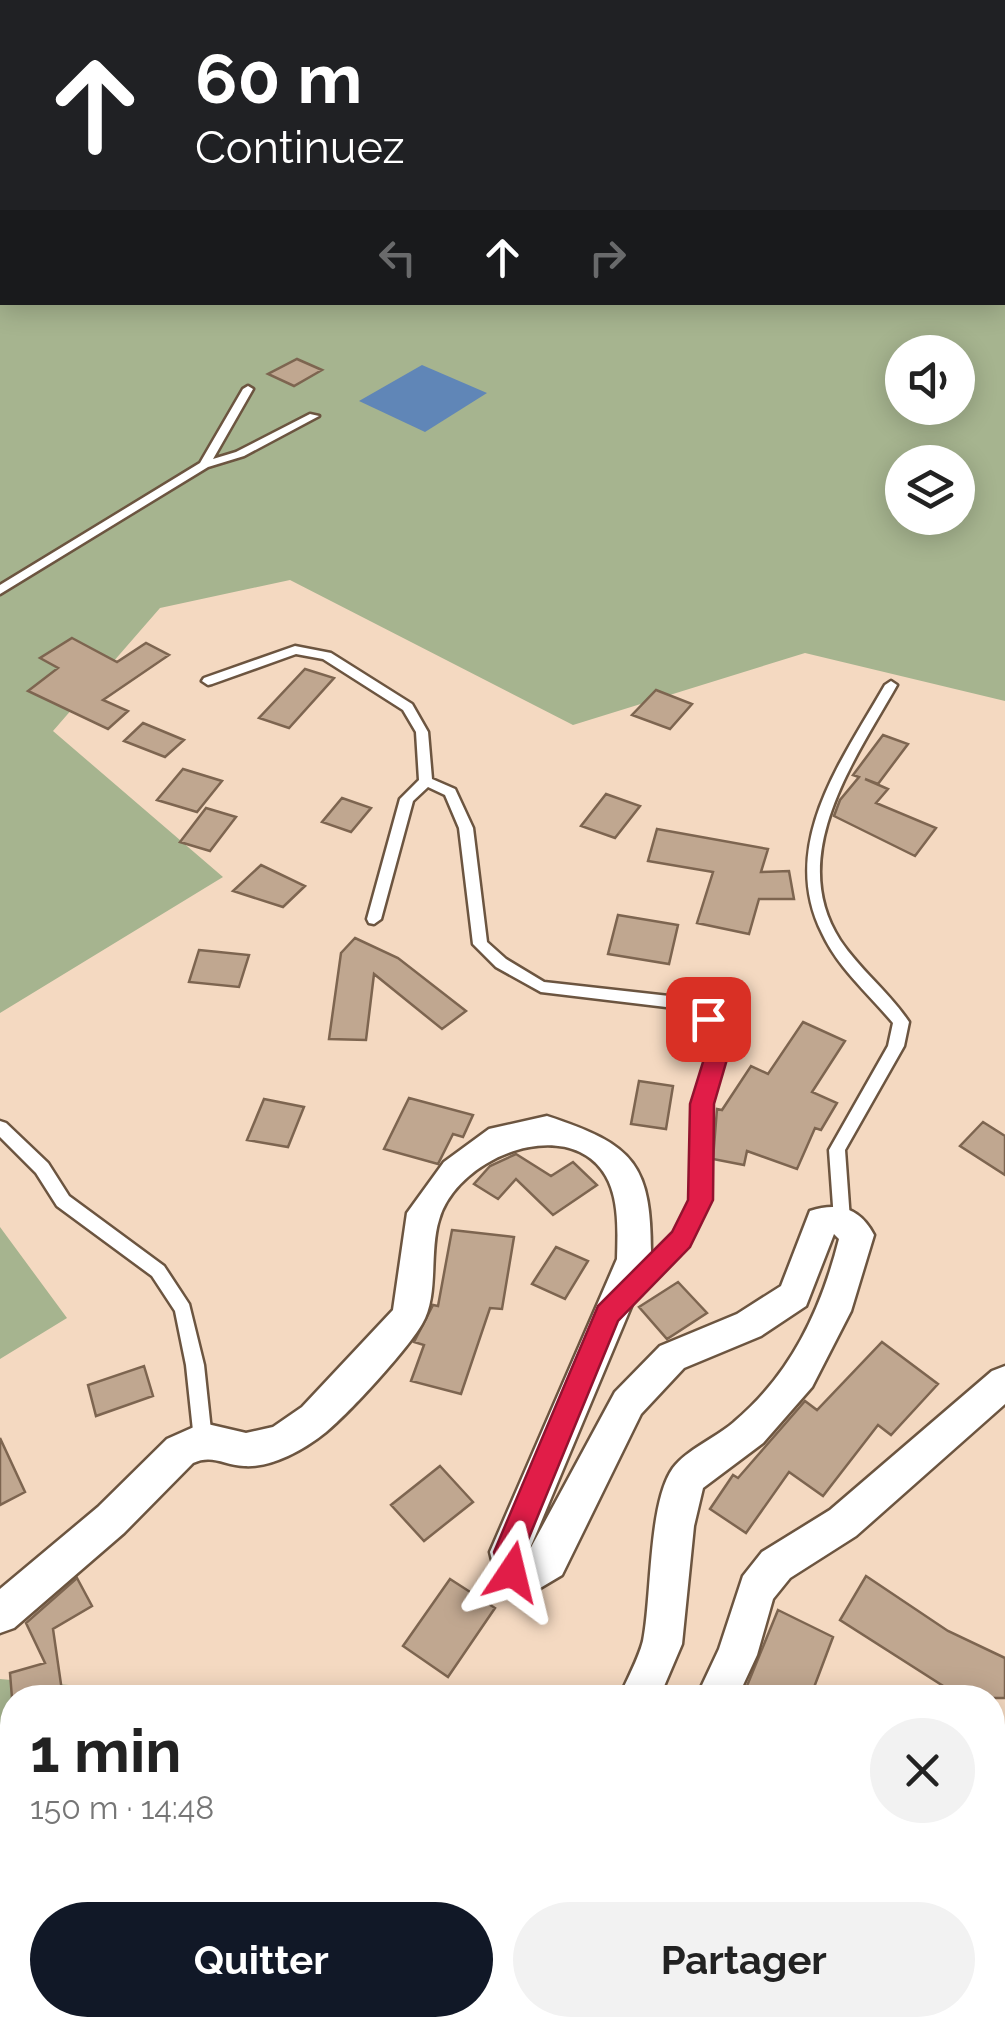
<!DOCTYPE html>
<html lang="fr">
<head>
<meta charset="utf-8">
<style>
  body { margin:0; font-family:Raleway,sans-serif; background:#f2f2f2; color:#222; height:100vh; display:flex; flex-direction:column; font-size:38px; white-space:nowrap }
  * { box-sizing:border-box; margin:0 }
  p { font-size:32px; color:#767676 }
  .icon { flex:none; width:55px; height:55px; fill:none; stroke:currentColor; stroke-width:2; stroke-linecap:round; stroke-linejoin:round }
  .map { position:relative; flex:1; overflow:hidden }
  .details { position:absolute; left:0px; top:1685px; width:1005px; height:352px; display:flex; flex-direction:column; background:#fff; border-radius:40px 40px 0 0; box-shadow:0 5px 25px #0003 }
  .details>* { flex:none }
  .banner { position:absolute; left:0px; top:0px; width:1005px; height:305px; box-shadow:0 5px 25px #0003; background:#202124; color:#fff; overflow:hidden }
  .fabs { position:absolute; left:885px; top:335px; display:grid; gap:20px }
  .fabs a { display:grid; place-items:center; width:90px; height:90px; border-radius:50%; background:#fff; box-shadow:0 5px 25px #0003; font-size:50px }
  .pin { position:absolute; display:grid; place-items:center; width:85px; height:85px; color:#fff; margin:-42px; border-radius:20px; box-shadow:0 5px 15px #0006 }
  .me { position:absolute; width:110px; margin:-55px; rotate:10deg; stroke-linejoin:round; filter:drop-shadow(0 0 8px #0008) }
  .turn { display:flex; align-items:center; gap:35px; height:210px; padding:0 30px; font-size:45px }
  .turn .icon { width:130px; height:130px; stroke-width:2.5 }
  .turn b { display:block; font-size:70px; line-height:85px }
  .lanes { display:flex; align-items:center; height:95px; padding:0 30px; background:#0003; justify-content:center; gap:50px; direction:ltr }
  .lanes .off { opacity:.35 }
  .round { display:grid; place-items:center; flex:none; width:105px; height:105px; border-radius:52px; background:#f2f2f2 }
  .overview { display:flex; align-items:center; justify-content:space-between; height:170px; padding:0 30px }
  h1 { font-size:60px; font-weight:700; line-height:75px }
  .button { display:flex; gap:20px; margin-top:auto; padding:20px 30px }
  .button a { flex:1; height:115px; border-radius:60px; background:#111827; color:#fff; font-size:40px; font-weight:700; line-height:115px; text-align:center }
  .button a+a { background:#f2f2f2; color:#222 }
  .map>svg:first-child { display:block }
  .green { fill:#a6b48f; fill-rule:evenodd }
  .water { fill:#6086b7 }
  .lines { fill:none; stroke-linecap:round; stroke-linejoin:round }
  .river { fill:#6086b7; fill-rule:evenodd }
  .building { fill:#c0a790; stroke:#7d6550; stroke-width:2.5 }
  .lane-casing { stroke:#6c5540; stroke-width:5 }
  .street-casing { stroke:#6c5540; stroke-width:5 }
  .path { stroke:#9e8b7a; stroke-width:2.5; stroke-dasharray:5 2.5; stroke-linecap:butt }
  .lane { fill:#fff; fill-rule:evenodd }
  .street { fill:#fff; fill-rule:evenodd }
  .route { fill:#e11d48; stroke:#92132f; stroke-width:2.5 }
</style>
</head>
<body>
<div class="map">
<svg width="1005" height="2036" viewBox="0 0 1005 2036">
  <rect width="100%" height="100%" fill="#f4d9c1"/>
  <path class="green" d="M0,0H1005V701L805,653L573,725L290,580L160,608L53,731L223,877L0,1013ZM2,2H1002V302H2ZM902,352H958V408H902ZM902,462H958V518H902Z
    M0,1227L67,1318L0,1359Z
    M0,1679L207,1697L12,1698V2025H472L475,2036H0Z"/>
  <path class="water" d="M422,365L487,393L425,432L359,401Z"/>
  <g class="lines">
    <path class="river" d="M0,53L2,54V70L0,69Z
      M1002,276H1005V295H1002Z"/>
  </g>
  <path class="building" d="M297,359L322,370L294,386L268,374Z
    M72,638L117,662L146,643L169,655L103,700L128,711L108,729L28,691L58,668L40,658Z
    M305,669L334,678L289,728L259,718Z
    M656,690L692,704L670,729L632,715Z
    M143,723L184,740L165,757L124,741Z
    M883,735L908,744L878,784L865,779L888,789L876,803L936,828L915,856L834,816L840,800L859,777L853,775Z
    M183,769L222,781L197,812L157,800Z
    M606,794L640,806L615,838L581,826Z
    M342,798L371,808L351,832L322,822Z
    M206,808L236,817L210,851L180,842Z
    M657,829L768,849L761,872L789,871L794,899H759L749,934L697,923L713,872L648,861Z
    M261,865L305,886L283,907L233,891Z
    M618,915L678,925L669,964L608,954Z
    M355,938L398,958L466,1011L442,1029L374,974L366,1040L329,1039L341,953Z
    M199,950L249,955L239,987L189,982Z
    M803,1022L845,1041L812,1092L837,1103L821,1130L815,1128L797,1169L747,1151L744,1165L713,1159L717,1109L722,1110L751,1066L768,1074Z
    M639,1081L673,1086L666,1129L631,1124Z
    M409,1098L473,1115L463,1137L453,1134L438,1164L384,1149Z
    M264,1099L304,1107L288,1147L247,1140Z
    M983,1122L1005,1136V1175L960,1146Z
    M516,1154L551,1176L573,1162L597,1185L553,1215L516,1179L498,1199L474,1184L490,1166Z
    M452,1230L514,1237L502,1309L490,1308L461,1394L411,1381L424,1345L414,1342L433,1305L438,1306Z
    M556,1247L588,1261L565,1299L532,1284Z
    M678,1282L707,1313L667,1339L639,1307Z
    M882,1342L938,1384L891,1435L878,1425L823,1496L789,1472L746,1533L710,1509L733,1475L738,1478L805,1401L817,1410Z
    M144,1366L153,1396L96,1416L88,1385Z
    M0,1438L25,1492L0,1505Z
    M440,1466L473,1502L424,1541L391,1505Z
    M866,1576L948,1631L1005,1658V1698H948L951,1691L840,1620Z
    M77,1578L92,1606L53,1629L63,1698H12L10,1673L45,1663L26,1623Z
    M450,1579L495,1608L448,1677L403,1646Z
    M778,1610L833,1637L810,1698H742Z"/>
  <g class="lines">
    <defs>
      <path id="lane" d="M248,386L253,389L213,459L236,452L310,414L319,416L244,456L208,467L0,594V585L200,463L243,389Z
        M295,646L331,653L412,704L428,732L432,779L455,789L473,828L487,942L506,959L544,982L687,998L713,1015L716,1019L726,1049L710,1105L708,1200L687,1244L638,1295L632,1297L626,1295L623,1290L626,1285L675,1234L692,1200L694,1105L710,1049L702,1022L683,1009L541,992L496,967L473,944L459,828L445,795L428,787L413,801L381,919L374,924L369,923L367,919L400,799L419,780L416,732L403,710L323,659L296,654L212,684L208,685L202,681L204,678Z
        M891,681L897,685C856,758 785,855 840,940C860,970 889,992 909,1022L904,1046L845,1150L850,1220L848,1225L842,1227L836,1225L834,1220L829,1150L888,1046L893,1023C869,994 838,968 822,933C778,845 842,760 885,685Z
        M0,1121L6,1123L48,1163L69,1196L164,1266L189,1304L204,1365L212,1440L209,1446L203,1448L197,1446L194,1440L186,1365L175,1311L152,1276L57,1206L36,1173L0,1137Z"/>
      <path id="street" d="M547,1116C635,1145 652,1164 651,1259L528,1553L615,1392L660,1346L737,1314L781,1286L810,1211C838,1202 860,1208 874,1235L851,1311L812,1387L763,1443L703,1488L694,1526L682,1644L659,1698H619C627,1679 638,1660 643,1641C652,1597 648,1503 673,1468C686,1450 717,1437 734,1422C791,1374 821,1310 839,1239L834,1234L806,1306L761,1336L684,1368L641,1414L562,1575L530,1594L498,1585L490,1552L617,1259C618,1220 621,1172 580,1152C530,1129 453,1169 439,1220C429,1251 439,1296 422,1324C407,1350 350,1412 326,1432C305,1449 272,1468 244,1466C224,1465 212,1454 193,1463L124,1533L14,1628L0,1633V1589L98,1507L167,1439L203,1423L246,1433L273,1427L302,1407L393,1310L407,1213L444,1162L489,1129Z
        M1005,1366V1404L856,1536L790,1578L773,1599L757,1655L737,1698H696L719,1649L743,1576L762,1552L830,1510L992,1371Z"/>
    </defs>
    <use href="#lane" class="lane-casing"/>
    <use href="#street" class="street-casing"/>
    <path class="path" d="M697,0L706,2
      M558,2L566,0"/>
    <use href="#lane" class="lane"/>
    <use href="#street" class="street"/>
  </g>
  <path class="route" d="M708,1011L716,1013L730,1049L714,1104L713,1200L690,1247L618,1321L523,1552L527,1572L523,1581L512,1586L502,1581L494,1552L598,1306L672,1232L688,1200L690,1104L707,1049L697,1019Z"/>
</svg>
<div class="fabs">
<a><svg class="icon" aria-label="sound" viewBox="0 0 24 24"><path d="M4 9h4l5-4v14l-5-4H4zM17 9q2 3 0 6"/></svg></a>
<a><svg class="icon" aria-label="layers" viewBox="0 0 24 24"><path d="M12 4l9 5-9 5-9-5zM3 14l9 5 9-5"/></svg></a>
</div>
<div class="pin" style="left:708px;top:1019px;background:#d93025"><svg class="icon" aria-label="arrive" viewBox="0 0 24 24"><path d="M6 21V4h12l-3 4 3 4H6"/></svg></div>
<svg class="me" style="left:512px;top:1572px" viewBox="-20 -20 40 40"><path d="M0-17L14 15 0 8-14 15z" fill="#e11d48" stroke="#fff" stroke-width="4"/></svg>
<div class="banner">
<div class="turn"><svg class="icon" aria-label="ahead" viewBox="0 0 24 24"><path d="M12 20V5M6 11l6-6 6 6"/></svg><div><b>60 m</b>Continuez</div></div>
<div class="lanes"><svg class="icon off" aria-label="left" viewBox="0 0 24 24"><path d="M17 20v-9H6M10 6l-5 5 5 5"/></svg><svg class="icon" aria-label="ahead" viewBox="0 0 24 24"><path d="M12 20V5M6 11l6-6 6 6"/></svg><svg class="icon off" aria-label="right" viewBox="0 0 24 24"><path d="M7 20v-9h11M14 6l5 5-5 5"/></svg></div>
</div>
<section class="details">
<div class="overview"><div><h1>1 min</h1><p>150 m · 14:48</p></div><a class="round"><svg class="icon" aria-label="close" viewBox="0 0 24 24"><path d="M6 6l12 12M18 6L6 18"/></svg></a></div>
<div class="button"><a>Quitter</a><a>Partager</a></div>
</section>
</div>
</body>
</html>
